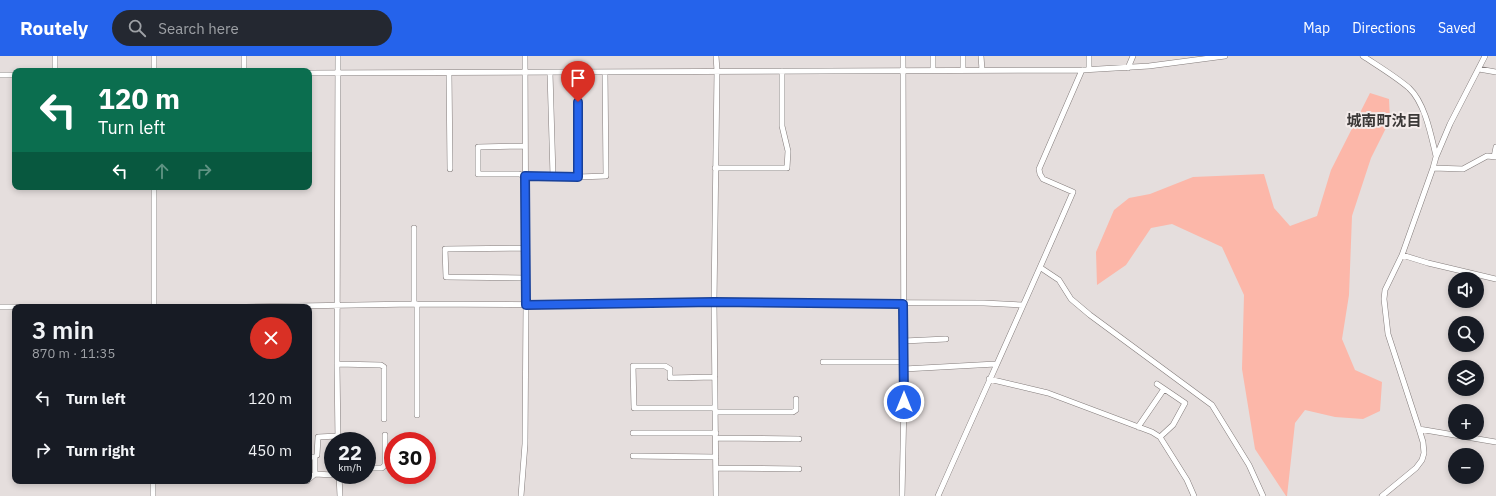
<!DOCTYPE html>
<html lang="en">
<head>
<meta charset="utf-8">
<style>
  body { margin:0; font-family:"IBM Plex Sans","Noto Sans JP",sans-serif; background:#242831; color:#f1f3f6; height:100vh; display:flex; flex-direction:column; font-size:15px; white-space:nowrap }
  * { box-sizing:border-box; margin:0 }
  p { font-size:13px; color:#9ea1a6 }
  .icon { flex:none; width:22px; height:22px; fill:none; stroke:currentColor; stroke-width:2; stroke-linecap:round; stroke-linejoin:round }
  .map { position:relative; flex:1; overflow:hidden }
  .drawer { position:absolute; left:12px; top:248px; width:300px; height:180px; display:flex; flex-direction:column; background:#171b24; border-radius:8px; box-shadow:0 2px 6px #0003 }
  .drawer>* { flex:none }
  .top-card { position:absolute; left:12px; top:12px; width:300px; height:122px; border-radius:8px; box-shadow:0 2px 6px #0003; background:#0b6e4f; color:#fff; overflow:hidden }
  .tools { position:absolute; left:1448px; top:216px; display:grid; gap:8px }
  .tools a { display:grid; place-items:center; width:36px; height:36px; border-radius:50%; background:#171b24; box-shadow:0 2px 6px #0003; font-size:20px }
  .speed { position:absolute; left:324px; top:376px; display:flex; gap:8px; font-size:20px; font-weight:700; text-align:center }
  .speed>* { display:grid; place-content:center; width:52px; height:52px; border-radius:50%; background:#171b24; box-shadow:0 2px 6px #0003; line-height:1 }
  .speed small { font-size:10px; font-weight:400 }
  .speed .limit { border:6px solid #d22; background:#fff; color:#111 }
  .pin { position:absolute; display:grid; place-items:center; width:34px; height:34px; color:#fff; margin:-41px -17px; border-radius:50% 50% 50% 0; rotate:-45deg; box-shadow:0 0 4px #0007 }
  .pin .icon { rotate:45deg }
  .me { position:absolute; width:44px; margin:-22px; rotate:0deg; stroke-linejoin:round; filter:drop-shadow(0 0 3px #0008) }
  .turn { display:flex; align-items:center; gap:14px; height:84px; padding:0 20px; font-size:18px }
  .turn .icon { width:52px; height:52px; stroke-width:2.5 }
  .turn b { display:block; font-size:28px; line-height:34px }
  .lanes { display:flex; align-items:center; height:38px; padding:0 20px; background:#0003; justify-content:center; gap:20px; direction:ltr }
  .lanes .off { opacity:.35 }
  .round { display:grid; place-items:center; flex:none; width:42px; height:42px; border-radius:21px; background:#242831 }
  .overview { display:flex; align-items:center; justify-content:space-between; height:68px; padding:0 20px }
  h1 { font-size:24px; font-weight:600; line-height:30px }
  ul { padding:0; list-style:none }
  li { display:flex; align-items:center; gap:12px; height:52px; padding:0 20px }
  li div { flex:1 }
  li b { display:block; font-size:15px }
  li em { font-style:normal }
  header { display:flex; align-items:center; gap:24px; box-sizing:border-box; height:56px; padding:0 20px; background:#2563eb; color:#fff }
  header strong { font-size:19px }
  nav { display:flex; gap:22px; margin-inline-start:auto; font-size:14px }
  .search { width:280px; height:36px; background:#242831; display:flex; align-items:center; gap:10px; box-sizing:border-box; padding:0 14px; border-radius:22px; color:#9ea1a6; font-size:15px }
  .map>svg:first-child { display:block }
  .green { fill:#fcb7a9 }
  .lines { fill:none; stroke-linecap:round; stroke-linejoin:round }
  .street-casing { stroke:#837c7b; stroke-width:6 }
  .street { stroke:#fff; stroke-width:5 }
  .route-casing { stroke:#184099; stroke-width:10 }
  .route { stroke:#2563eb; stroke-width:7 }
  .labels { text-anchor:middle; stroke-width:4; stroke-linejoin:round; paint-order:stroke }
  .quarter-label { font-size:15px; font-weight:bold; fill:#3b3837; stroke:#f3ebea }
</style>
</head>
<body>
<header>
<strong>Routely</strong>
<div class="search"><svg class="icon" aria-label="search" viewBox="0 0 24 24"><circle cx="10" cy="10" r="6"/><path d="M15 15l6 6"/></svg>Search here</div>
<nav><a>Map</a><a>Directions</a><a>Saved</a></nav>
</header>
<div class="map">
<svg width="1496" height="440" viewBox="0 0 1496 440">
  <rect width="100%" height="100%" fill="#e5dedd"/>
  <path class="green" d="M1370,37L1389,43L1390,64L1371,102L1352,160L1349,239L1342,283L1355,314L1382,326L1380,355L1363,363L1335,361L1305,354L1295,367L1287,440H1286L1255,393L1242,313L1244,239L1222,191L1172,168L1151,172L1126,209L1097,229L1096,196L1114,154L1129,142L1150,138L1193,121L1264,118L1274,152L1290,170L1317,160L1331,114Z"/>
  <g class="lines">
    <defs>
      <path id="street" d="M55,0V15
        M154,0V15
        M244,0V15
        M338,0L337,308L338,385
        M716,0L717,15L714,246L716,440
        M933,0V14
        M981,0L982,14
        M1363,0C1378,10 1395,20 1409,32C1425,47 1431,79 1436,100
        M1128,12L1133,0
        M1089,13V0
        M1479,13L1496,16
        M963,14V0
        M578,16V121
        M309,17L1082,14L1149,10L1225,0
        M449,17L450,113
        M550,17L553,120
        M0,19H15
        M525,90L478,91V118H519L525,120L578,121L606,120L605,16
        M1494,101L1496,91
        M715,112H787L788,95L782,70V15
        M1433,112L1463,113L1487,100L1496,101
        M154,131V251
        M526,192L445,193L446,221L526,222
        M1402,199L1428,207L1496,223
        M1041,212L1059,224L1071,243L1090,259L1212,349L1249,409L1263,440
        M414,248V172
        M0,251H15
        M246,251L414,248L581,249L714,246L984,247L1023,249
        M904,285L946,283
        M823,306H904
        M337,308L381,309L384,311V363
        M904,313L996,308
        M715,321L670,322V313L665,310H633L634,352H715
        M989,323L1048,337L1152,376L1160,381L1187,424L1194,440
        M1157,328L1185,347L1173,369L1160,381
        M715,356H793L796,354V343
        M417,359V248
        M1138,371L1164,333
        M1419,373L1496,386
        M633,377H716
        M716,382L799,383
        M317,399L318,381L338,380
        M633,400L716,401
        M309,401H315V418
        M367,412H382L385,409V379
        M716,412L799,413
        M339,419L340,440
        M309,423L315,418L333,419
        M294,425H307
        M153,440V425
        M521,440L525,388L526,249L525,0
        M902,440L904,346L903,0
        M938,440C983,338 1029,238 1073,136L1043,123L1040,118L1039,113L1082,14
        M1382,440L1416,412L1422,404L1424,397L1423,386L1419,373L1388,278L1384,243L1385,234L1402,199L1433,112L1436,101L1450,68L1485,0"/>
    </defs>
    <use href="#street" class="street-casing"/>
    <use href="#street" class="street"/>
  </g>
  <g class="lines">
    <defs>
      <path id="route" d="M578,46V121L525,120L526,249L714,246L903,248L904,346"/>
    </defs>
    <use href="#route" class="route-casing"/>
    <use href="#route" class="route"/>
  </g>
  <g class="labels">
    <g class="quarter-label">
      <text x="1384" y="70">城南町沈目</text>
    </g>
  </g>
</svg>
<div class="tools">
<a><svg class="icon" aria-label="sound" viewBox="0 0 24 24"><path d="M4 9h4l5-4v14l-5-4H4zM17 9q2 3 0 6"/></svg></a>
<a><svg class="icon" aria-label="search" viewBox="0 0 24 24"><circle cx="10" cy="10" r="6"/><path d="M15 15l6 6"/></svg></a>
<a><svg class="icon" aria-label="layers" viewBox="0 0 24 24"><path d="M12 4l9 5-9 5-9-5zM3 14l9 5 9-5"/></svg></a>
<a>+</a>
<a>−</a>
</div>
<div class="speed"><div>22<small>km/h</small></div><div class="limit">30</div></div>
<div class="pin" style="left:578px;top:46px;background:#d93025"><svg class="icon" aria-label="arrive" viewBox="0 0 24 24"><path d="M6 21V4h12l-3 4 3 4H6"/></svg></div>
<svg class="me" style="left:904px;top:346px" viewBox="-20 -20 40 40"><circle r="17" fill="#2563eb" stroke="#fff" stroke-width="3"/><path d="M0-11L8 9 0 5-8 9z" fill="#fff"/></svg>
<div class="top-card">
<div class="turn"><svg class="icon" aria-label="left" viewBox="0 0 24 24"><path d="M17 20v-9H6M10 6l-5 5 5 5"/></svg><div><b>120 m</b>Turn left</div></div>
<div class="lanes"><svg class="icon" aria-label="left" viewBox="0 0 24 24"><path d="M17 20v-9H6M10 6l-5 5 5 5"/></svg><svg class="icon off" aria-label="ahead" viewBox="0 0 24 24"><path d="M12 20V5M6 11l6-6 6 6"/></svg><svg class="icon off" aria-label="right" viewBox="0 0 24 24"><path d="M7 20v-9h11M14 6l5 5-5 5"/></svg></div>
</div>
<section class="drawer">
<div class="overview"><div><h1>3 min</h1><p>870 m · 11:35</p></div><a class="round" style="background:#d93025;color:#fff"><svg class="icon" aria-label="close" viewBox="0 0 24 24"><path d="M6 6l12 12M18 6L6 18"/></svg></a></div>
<ul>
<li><svg class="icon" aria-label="left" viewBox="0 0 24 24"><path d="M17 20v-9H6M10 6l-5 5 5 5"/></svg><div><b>Turn left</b></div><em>120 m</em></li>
<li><svg class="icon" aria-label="right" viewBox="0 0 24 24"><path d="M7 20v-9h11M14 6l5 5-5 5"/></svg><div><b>Turn right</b></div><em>450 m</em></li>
</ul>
</section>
</div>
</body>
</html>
